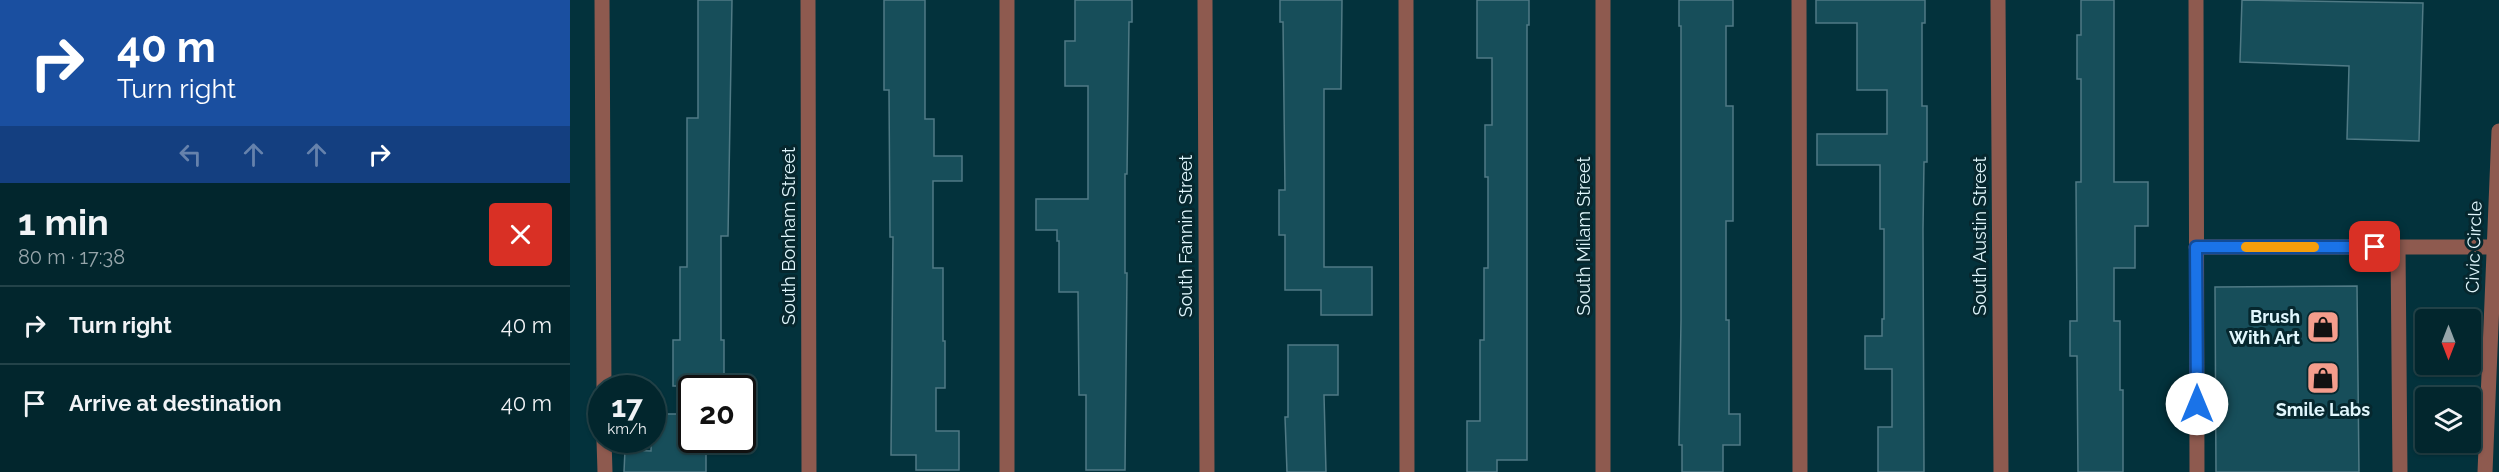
<!DOCTYPE html>
<html lang="en">
<head>
<meta charset="utf-8">
<style>
  body { margin:0; font-family:Raleway,sans-serif; background:#103239; color:#f1f3f6; height:100vh; display:flex; flex-direction:column; font-size:22px; white-space:nowrap }
  * { box-sizing:border-box; margin:0 }
  p { font-size:20px; color:#96a5aa }
  .icon { flex:none; width:33px; height:33px; fill:none; stroke:currentColor; stroke-width:2; stroke-linecap:round; stroke-linejoin:round }
  .map { position:relative; flex:1; overflow:hidden }
  .panel { display:flex; flex-direction:column; background:#02262d; width:570px }
  .panel>* { flex:none }
  .banner { background:#1a4fa0; color:#fff; overflow:hidden }
  .needle { width:39px; rotate:180deg }
  .fabs { position:absolute; left:1845px; top:309px; display:grid; gap:12px }
  .fabs a { display:grid; place-items:center; width:66px; height:66px; border-radius:6px; background:#02262d; box-shadow:0 2px 4px #0004,0 0 0 2px #234349; font-size:30px }
  .speed { position:absolute; left:18px; top:375px; display:flex; gap:12px; font-size:30px; font-weight:700; text-align:center }
  .speed>* { display:grid; place-content:center; width:78px; height:78px; border-radius:50%; background:#02262d; box-shadow:0 2px 4px #0004,0 0 0 2px #234349; line-height:1 }
  .speed small { font-size:15px; font-weight:400 }
  .speed .limit { border:3px solid #111; border-radius:9px; background:#fff; color:#111 }
  .pin { position:absolute; display:grid; place-items:center; width:51px; height:51px; color:#fff; margin:-26px; border-radius:12px; box-shadow:0 3px 9px #0006 }
  .me { position:absolute; width:66px; margin:-33px; rotate:0deg; stroke-linejoin:round; filter:drop-shadow(0 0 4px #0008) }
  .turn { display:flex; align-items:center; gap:21px; height:126px; padding:0 18px; font-size:27px }
  .turn .icon { width:78px; height:78px; stroke-width:2.5 }
  .turn b { display:block; font-size:42px; line-height:51px }
  .lanes { display:flex; align-items:center; height:57px; padding:0 18px; background:#0003; justify-content:center; gap:30px; direction:ltr }
  .lanes .off { opacity:.35 }
  .round { display:grid; place-items:center; flex:none; width:63px; height:63px; border-radius:6px; background:#103239 }
  .overview { display:flex; align-items:center; justify-content:space-between; height:102px; padding:0 18px }
  h1 { font-size:36px; font-weight:700; line-height:45px }
  ul { padding:0; list-style:none }
  li { display:flex; align-items:center; gap:18px; height:78px; padding:0 18px; border-top:2px solid #234349 }
  li div { flex:1 }
  li b { display:block; font-size:22px }
  li em { font-style:normal }
  main { display:flex; flex:1; min-height:0 }
  .map>svg:first-child { display:block }
  .building { fill:#174e5a; stroke:#507a85; stroke-width:1.5 }
  .lines { fill:none; stroke-linecap:round; stroke-linejoin:round }
  .service { stroke:#8e5a4f; stroke-width:15 }
  .minor { stroke:#8e5a4f; stroke-width:15 }
  .tertiary { stroke:#8e5a4f; stroke-width:15 }
  .route-casing { stroke:#114b97; stroke-width:15 }
  .route { stroke:#1a73e8; stroke-width:10 }
  .slow { stroke:#f59e0b; stroke-width:10 }
  .labels { text-anchor:middle; stroke-width:6; stroke-linejoin:round; paint-order:stroke }
  .street-label { font-size:18px; fill:#e0f6fc; stroke:#06272e }
  .poi-label { font-size:18px; font-weight:bold; fill:#e0f6fc; stroke:#06272e; text-anchor:end }
</style>
</head>
<body>
<main>
<section class="panel">
<div class="banner">
<div class="turn"><svg class="icon" aria-label="right" viewBox="0 0 24 24"><path d="M7 20v-9h11M14 6l5 5-5 5"/></svg><div><b>40 m</b>Turn right</div></div>
<div class="lanes"><svg class="icon off" aria-label="left" viewBox="0 0 24 24"><path d="M17 20v-9H6M10 6l-5 5 5 5"/></svg><svg class="icon off" aria-label="ahead" viewBox="0 0 24 24"><path d="M12 20V5M6 11l6-6 6 6"/></svg><svg class="icon off" aria-label="ahead" viewBox="0 0 24 24"><path d="M12 20V5M6 11l6-6 6 6"/></svg><svg class="icon" aria-label="right" viewBox="0 0 24 24"><path d="M7 20v-9h11M14 6l5 5-5 5"/></svg></div>
</div>
<div class="overview"><div><h1>1 min</h1><p>80 m · 17:38</p></div><a class="round" style="background:#d93025;color:#fff"><svg class="icon" aria-label="close" viewBox="0 0 24 24"><path d="M6 6l12 12M18 6L6 18"/></svg></a></div>
<ul>
<li><svg class="icon" aria-label="right" viewBox="0 0 24 24"><path d="M7 20v-9h11M14 6l5 5-5 5"/></svg><div><b>Turn right</b></div><em>40 m</em></li>
<li><svg class="icon" aria-label="arrive" viewBox="0 0 24 24"><path d="M6 21V4h12l-3 4 3 4H6"/></svg><div><b>Arrive at destination</b></div><em>40 m</em></li>
</ul>
</section>
<div class="map">
<svg width="1929" height="472" viewBox="0 0 1929 472">
  <rect width="100%" height="100%" fill="#03323c"/>
  <path class="building" d="M128,0H162L158,236H151V340H154V386H103V340H110V267H117V118H128Z
    M314,0H355V119H364V156H392V181H363V268H373V341H375V388H366V431H389V470H346V455H321L323,237H320L319,90H314Z
    M505,0H562V22H559L557,174H555V273H557L555,470H516V395H509L508,292H489V241H487V230H466V199H518V86H495V41H505Z
    M710,0H772L771,89H754V267H802V315H751V290H715V235H709V190H715L713,22H710Z
    M907,0H959V25H957V460H927V472H897V421H910V340H914V268H918V177H915V125H922V58H907Z
    M1109,0H1163V26H1156V106H1163V221H1156V320H1159V414H1170V445H1153V472H1112V445H1109L1111,320V26H1109Z
    M1246,0H1355V23H1352V106H1357V162H1354L1353,229L1354,472H1308V427H1322V369H1295V336H1312V319H1314V229H1310V165H1247V134H1317V90H1287V23H1246Z
    M1511,0H1544V182H1578V226H1565V268H1544V321H1550V390H1553V472H1508L1507,356H1500V321H1507L1506,182H1511V79H1507V35H1511Z
    M1672,0L1853,3L1849,141L1777,139L1779,66L1670,62Z
    M1787,286L1789,472H1646L1645,287Z
    M718,345H768V395H754L756,472H717L715,417H718Z
    M82,414H122V440H136V472H54L55,450L81,451Z"/>
  <g class="lines">
    <path class="service" d="M32,0L34,388
      M836,0L837,472
      M1229,0L1230,472
      M1626,0L1627,472
      M1626,247H1924
      M1828,247L1830,472
      M34,440L35,472
      M437,472V0"/>
    <path class="minor" d="M238,0L239,472
      M635,0L637,472
      M1033,0V472
      M1915,472L1929,131"/>
    <path class="tertiary" d="M1428,0L1431,472"/>
  </g>
  <g class="lines">
    <defs>
      <path id="route" d="M1627,404L1626,247H1805"/>
    </defs>
    <use href="#route" class="route-casing"/>
    <use href="#route" class="route"/>
    <path class="slow" d="M1676,247H1744"/>
  </g>
  <defs>
    <symbol id="shop-square" viewBox="-11 -11 22 22"><rect x="-9" y="-9" width="18" height="18" rx="4" fill="#f49d8c" stroke="#06272e"/><path d="M-5-2.5h2.3a2.7 3.5 0 0 1 5.4 0H5L5.5 6h-11ZM-1.5-2.5h3a1.5 2.3 0 0 0-3 0Z" fill="#111"/></symbol>
  </defs>
  <g fill-rule="evenodd">
    <use href="#shop-square" x="1734" y="308" width="38" height="38"/>
    <use href="#shop-square" x="1734" y="359" width="38" height="38"/>
  </g>
  <g class="labels">
    <g class="street-label">
      <text transform="translate(219 236) rotate(-90)" y="6">South Bonham Street</text>
      <text transform="translate(616 236) rotate(-90)" y="6">South Fannin Street</text>
      <text transform="translate(1014 236) rotate(-90)" y="6">South Milam Street</text>
      <text transform="translate(1410 236) rotate(-90)" y="6">South Austin Street</text>
      <text transform="translate(1904 247) rotate(-88)" y="6">Civic Circle</text>
    </g>
    <g class="poi-label">
      <text x="1730" y="323">Brush<tspan x="1730" dy="21">With Art</tspan></text>
      <text x="1753" y="416" text-anchor="middle">Smile Labs</text>
    </g>
  </g>
</svg>
<div class="fabs">
<a><svg class="needle" viewBox="-14 -14 28 28"><path d="M0-13l5 13h-10z" fill="#e53935"/><path d="M0 13l5-13h-10z" fill="#96a5aa"/></svg></a>
<a><svg class="icon" aria-label="layers" viewBox="0 0 24 24"><path d="M12 4l9 5-9 5-9-5zM3 14l9 5 9-5"/></svg></a>
</div>
<div class="speed"><div>17<small>km/h</small></div><div class="limit">20</div></div>
<div class="pin" style="left:1805px;top:247px;background:#d93025"><svg class="icon" aria-label="arrive" viewBox="0 0 24 24"><path d="M6 21V4h12l-3 4 3 4H6"/></svg></div>
<svg class="me" style="left:1627px;top:404px" viewBox="-20 -20 40 40"><circle r="19" fill="#fff"/><path d="M0-13L10 11 0 6-10 11z" fill="#1a73e8"/></svg>
</div>
</main>
</body>
</html>
